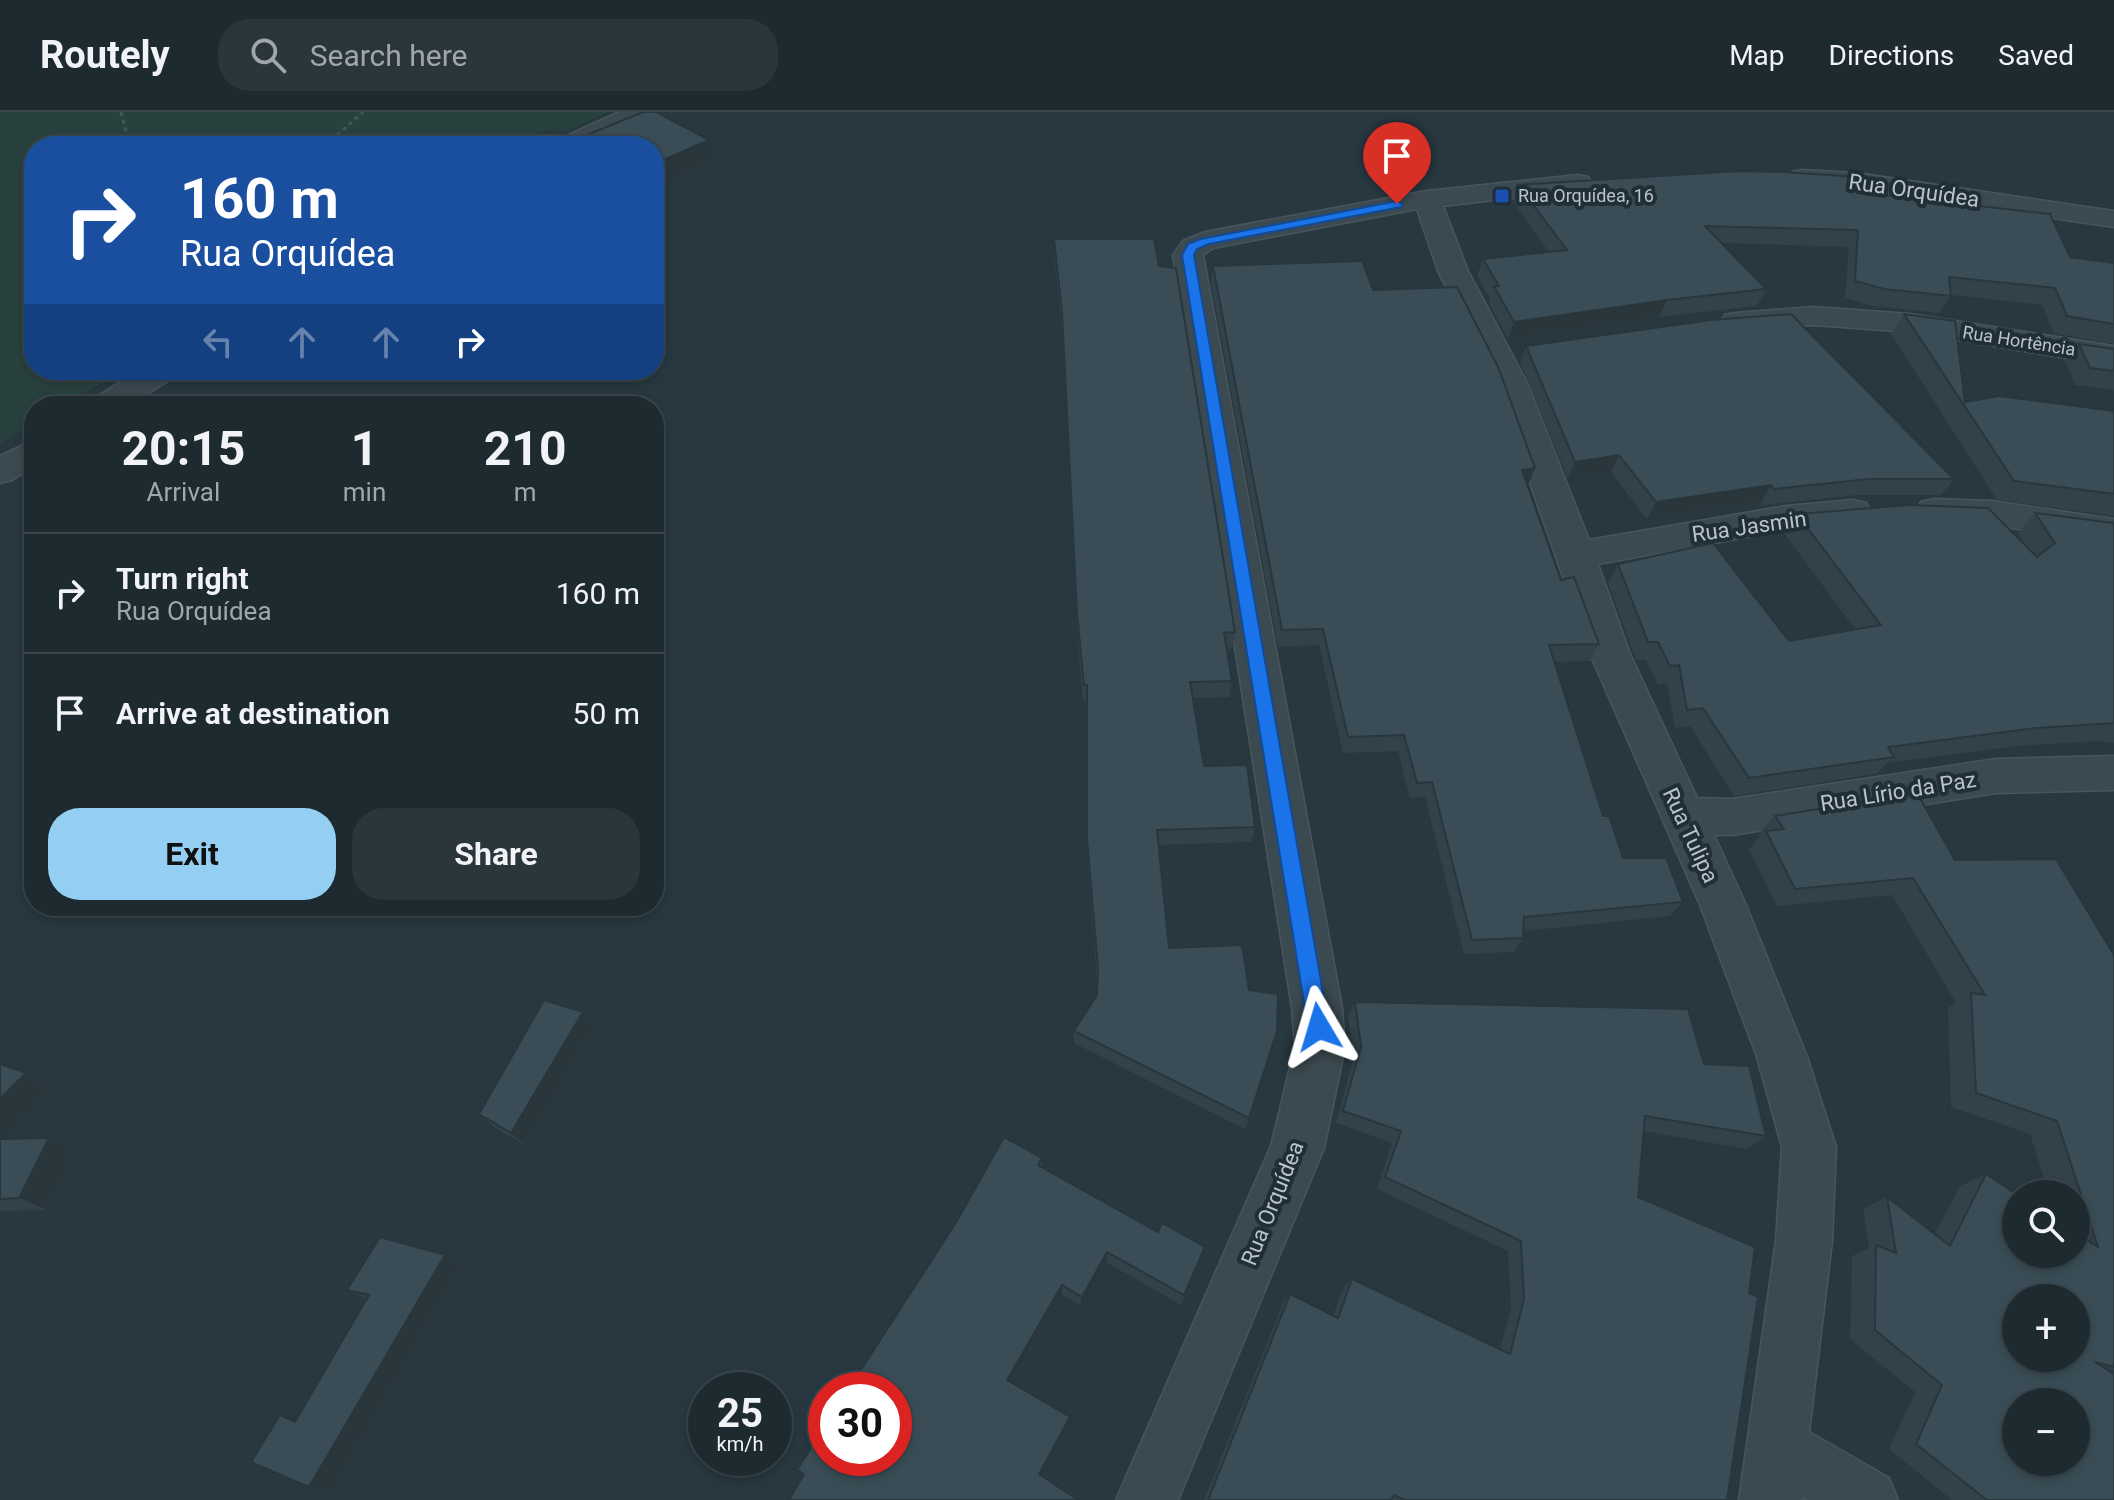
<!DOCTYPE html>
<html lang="en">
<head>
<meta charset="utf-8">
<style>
  body { margin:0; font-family:Roboto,sans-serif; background:#2a363c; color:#f1f3f6; height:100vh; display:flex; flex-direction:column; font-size:30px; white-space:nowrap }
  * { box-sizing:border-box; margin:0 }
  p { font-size:26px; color:#a0a7ab }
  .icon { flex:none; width:44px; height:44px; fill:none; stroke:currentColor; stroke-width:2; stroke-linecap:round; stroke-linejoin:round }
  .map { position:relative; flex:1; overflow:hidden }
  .details { position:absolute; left:24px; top:284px; width:640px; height:520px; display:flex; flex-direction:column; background:#1d2a30; border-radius:32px; box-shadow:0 4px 12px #0003,0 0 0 2px #3b464c }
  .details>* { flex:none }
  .banner { position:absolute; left:24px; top:24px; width:640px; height:244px; border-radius:32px; box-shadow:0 4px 12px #0003,0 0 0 2px #3b464c; background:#1a4fa0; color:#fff; overflow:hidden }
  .tools { position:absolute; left:2002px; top:1068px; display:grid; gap:16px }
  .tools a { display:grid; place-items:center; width:88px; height:88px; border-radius:50%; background:#1d2a30; box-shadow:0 4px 12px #0003,0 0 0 2px #3b464c; font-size:40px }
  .speed { position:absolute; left:688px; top:1260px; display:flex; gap:16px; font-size:40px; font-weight:700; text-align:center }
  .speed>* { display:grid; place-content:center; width:104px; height:104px; border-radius:50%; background:#1d2a30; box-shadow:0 4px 12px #0003,0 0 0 2px #3b464c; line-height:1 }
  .speed small { font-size:20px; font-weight:400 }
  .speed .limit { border:12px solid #d22; background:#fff; color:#111 }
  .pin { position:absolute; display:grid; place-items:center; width:68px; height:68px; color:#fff; margin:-82px -34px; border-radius:50% 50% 50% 0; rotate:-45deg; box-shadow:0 0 8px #0007 }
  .pin .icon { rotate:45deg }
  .me { position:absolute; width:88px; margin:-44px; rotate:353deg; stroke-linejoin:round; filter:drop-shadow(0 0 6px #0008) }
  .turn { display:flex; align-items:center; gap:28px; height:168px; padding:0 24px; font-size:36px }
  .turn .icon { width:104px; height:104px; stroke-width:2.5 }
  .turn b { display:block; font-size:56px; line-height:68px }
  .lanes { display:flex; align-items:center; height:76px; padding:0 24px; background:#0003; justify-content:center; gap:40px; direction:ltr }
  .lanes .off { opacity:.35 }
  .eta { display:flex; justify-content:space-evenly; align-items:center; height:136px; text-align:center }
  .eta b { font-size:48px; font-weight:700; line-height:56px }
  .button { display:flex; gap:16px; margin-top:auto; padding:16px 24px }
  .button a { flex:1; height:92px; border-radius:32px; background:#94cff3; color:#111; font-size:32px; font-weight:700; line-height:92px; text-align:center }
  .button a+a { background:#2a363c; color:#f1f3f6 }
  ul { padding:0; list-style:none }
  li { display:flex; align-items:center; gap:24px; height:120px; padding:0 24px; border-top:2px solid #3b464c }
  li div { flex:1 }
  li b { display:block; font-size:30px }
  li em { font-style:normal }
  header { display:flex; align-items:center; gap:48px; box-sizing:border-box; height:112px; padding:0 40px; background:#1d2a30; border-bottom:2px solid #3b464c }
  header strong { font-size:38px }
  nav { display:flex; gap:44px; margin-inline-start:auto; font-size:28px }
  .search { width:560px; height:72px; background:#2a363c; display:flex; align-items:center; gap:20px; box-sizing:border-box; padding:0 28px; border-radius:32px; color:#a0a7ab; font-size:30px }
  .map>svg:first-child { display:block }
  .green { fill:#29413e }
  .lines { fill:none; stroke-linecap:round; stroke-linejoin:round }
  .street-casing { stroke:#48555c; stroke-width:3 }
  .path { stroke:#435955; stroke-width:3; stroke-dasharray:4 4; stroke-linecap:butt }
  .street { fill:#3b4950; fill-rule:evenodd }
  .wall { fill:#32424a }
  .shaded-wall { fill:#29363c }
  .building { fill:#3a4d56; stroke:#29363c; stroke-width:2; fill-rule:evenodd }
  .route { fill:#1a73e8; stroke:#114b97; stroke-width:2 }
  .transit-dot { fill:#1a4fb4; stroke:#202e35; stroke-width:3 }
  .labels { text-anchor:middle; stroke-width:8; stroke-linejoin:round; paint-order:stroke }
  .far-poi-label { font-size:18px; fill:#b8c3ca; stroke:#202e35; text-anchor:start }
  .far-street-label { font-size:18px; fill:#b8c3ca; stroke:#202e35 }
  .street-label { font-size:22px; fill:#b8c3ca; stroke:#202e35 }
</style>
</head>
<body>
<header>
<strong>Routely</strong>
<div class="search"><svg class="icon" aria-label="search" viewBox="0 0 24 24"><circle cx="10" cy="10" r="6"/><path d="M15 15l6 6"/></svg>Search here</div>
<nav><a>Map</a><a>Directions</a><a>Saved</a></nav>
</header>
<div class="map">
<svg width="2114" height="1388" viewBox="0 0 2114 1388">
  <rect width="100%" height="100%" fill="#273840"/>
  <path class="green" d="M0,0H608L566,19L548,18L527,25L526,34H34V258H124L63,294H34V312L0,332Z"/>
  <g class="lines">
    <defs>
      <path id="street" d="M619,0H653L649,5L587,34H553L557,28Z
        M1802,58L1856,61L2114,99V115L1856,77L1792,72L1788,66L1792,60Z
        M1578,63L1588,65L1592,71L1588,77L1443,94L1468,159L1527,271L1589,428L1786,394L1853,388L1866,391L1871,400L1866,409L1786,418L1598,452L1630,542L1697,686L1732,687L1996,647L2114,644V678L1996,681L1732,723H1714L1746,793L1807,945L1836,1035L1832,1129L1809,1320L1889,1366L1898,1388H1807L1802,1385L1801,1388H1739L1776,1129L1782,1035L1757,945L1700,793L1590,542L1495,271L1438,159L1417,97L1213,136L1203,143L1342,896L1345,935L1324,1036L1178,1388H1116L1271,1034L1295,935L1292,896L1173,143L1183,129L1205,120L1427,79Z
        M1814,195L1910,202L2114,234V254L1910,220L1814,213L1736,219L1725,217L1721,210L1725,203L1736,201Z
        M140,258H179L174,265L128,294H88L93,287Z
        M34,328V354L12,368L0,371V344Z
        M1934,387L1991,389L2114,407V431L1991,413L1934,411L1921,408L1916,399L1921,390Z"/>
    </defs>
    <use href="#street" class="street-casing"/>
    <path class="path" d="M121,0L130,34
      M325,34L363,0"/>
    <use href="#street" class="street"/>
  </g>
  <path class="wall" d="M1518,73L1866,81L2070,145L2114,151V232L2054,221L2042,193L1951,183L1939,201L1874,194L1845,186L1849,135L1722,131L1766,177L1757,194L1659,205L1508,227L1489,191L1490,186L1477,164L1483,147L1549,140L1513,90Z
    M1054,127L1159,154L1235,520L1232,536L1227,537L1232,569L1229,585L1193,586L1204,654L1255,715L1251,730L1158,733L1169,836L1249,1006L1245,1017L1074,931V919L1097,884V870L1087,741V589H1083L1077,518L1062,218L1054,144Z
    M1213,154L1373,178L1527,373L1561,468L1599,532L1590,549L1554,550L1603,704L1623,746L1683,790L1670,804L1524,819L1523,826L1514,840L1464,842L1425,685L1410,686L1398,639L1343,641L1319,533L1278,535L1211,171Z
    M1904,202L1965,290L2114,299V404L1997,388L1891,222Z
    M2079,232L2114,237V278L2075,273L2065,249Z
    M1526,234L1954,367L1941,383H1857L1763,393L1761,390L1647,407L1611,360L1568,367L1520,250Z
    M2035,401L2114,411V631L2096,629L2016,634L1887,651L1876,662L1734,684L1690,614L1675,616L1667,571L1658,573L1646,548H1636L1608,471L1618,452L1789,529L1855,517L1784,421L1797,402L2028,436L2018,421Z
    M1775,704L1955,748L2114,843V1258L2110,1259L2114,1388H1952L1889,1337L1915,1280L1850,1227L1852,1144L1869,1136L1863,1097L1887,1085L1935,1122L1960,1074L1986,1062L2076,1142V1082H2049L2030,1022L1951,995L1948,896L1956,891L1892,783L1777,794L1749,737L1760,724L1758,722Z
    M1355,890L1704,952L1766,1024L1747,1037L1643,1019L1638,1085L1749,1181L1727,1388H1204L1283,1191L1290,1182L1333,1204L1343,1176L1352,1167L1500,1237L1511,1196L1508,1139L1377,1077L1392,1031L1336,1011L1353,949L1348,904Z
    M583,900L595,916L526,1034L495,1016L479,1002Z
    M0,952L26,961L52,975L1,1027L76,1038L48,1098L0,1099Z
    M1042,1046V1055L1158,1120L1205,1135L1181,1193L1106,1150L1081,1194L1062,1183L1011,1271L1070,1305L1069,1311L1041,1363L804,1362Z
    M445,1143L463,1153L333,1379L297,1307L367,1187L347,1178Z"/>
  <path class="shaded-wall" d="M709,28L714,48L654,75V52Z
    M1667,188L1659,205L1508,227L1514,210Z
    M1619,343L1611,360L1568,367L1575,350Z
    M1535,356L1528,373L1522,358Z
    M1771,373L1761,390L1647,407L1656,390Z
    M583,900L595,916L526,1034L511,1021Z
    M26,961L52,975L0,1029V987Z
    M49,1026L76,1038L48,1098L19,1086Z
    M1107,1140L1106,1150L1081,1194L1082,1185Z
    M445,1143L463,1153L333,1379L309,1375Z
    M1062,1173V1183L1008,1275L1007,1268Z
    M280,1303L305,1309L295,1310Z
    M1070,1305L1069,1311L1040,1366L1039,1362Z"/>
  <path class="building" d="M643,0H656L709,28L654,52V34H560Z
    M1740,59L1783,60L1858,65L1866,81L2050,102L2070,145L2114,151V212L2067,204L2055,176L1949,165L1951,184L1884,177L1855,169L1858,118L1705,114L1766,177L1667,188L1514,210L1494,174H1499L1483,147L1567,138L1518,73Z
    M1054,127H1154L1159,154L1176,156L1235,520L1224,521L1232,569L1190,570L1204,654L1247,653L1255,715L1157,718L1169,836L1242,833L1249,878L1278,882L1277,919L1249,1006L1074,919L1097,883L1098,857L1087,726V573H1084L1077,501L1062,201Z
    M1362,149L1373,178L1457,175L1498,255L1535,356L1522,358L1561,468L1574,465L1599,532L1549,533L1603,704H1609L1623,746H1666L1683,790L1524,805L1523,826L1472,828L1432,670L1417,671L1404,623L1348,625L1323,517L1282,518L1213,154Z
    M1791,202L1954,367H1869L1774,377L1771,373L1656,390L1619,343L1575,350L1526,234L1711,208Z
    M1904,202L1955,209L1965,290L1999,284L2114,299V382L2014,369Z
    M2079,232L2114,237V259L2090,256Z
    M1910,393L1988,396L2037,445L2055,431L2035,401L2114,411V611L2036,616L1888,635L1894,645L1749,666L1703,596L1687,598L1679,553L1670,554L1658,530H1648L1618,452L1713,431L1789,529L1881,513L1797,402Z
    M1917,681L1955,748L2056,747L2114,843V1255L2095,1250L2114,1262V1388H1987L1916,1332L1942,1273L1875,1218L1876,1133L1896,1141L1887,1085L1950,1134L1986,1062L2016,1082V1142H2076V1121L2098,1135L2057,1009L1976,981L1971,881L1985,883L1913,766L1795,777L1766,719L1784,717L1775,704ZM2016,1186H2076V1246H2016ZM2016,1290H2076V1350H2016Z
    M544,888L583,900L511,1021L479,1002Z
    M1355,890L1688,897L1704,952L1749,954L1766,1024L1645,1004L1638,1085L1755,1135L1749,1181L1758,1185L1727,1388H1405L1394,1383L1391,1388H1208L1290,1182L1338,1206L1352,1167L1510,1242L1524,1187L1521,1129L1385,1065L1401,1019L1343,999L1361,935Z
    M0,952L26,961L0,987Z
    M1004,1025L1042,1046L1038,1053L1158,1120L1162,1111L1205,1135L1184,1183L1107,1140L1082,1185L1062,1173L1007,1268L1070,1305L1039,1362L1078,1388H789L804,1362L797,1358L826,1312V1346H894V1278H848L957,1109Z
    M49,1026L19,1086L0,1087V1027Z
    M380,1125L445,1143L309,1375L251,1350L280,1303L295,1310L369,1183L347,1178Z"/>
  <path class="route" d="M1397,89L1403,92L1401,95L1209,132L1197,137L1194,143L1329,915L1326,922L1319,925L1311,922L1308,915L1182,143L1188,132L1201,127Z"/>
  <rect class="transit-dot" x="1494" y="76" width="16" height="16" rx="4"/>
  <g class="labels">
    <g class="far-poi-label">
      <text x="1518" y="90">Rua Orquídea, 16</text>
    </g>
    <g class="far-street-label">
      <text transform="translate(2019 229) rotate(9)" y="6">Rua Hortência</text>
    </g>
    <g class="street-label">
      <text transform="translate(1914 78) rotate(8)" y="8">Rua Orquídea</text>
      <text transform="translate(1749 414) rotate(-8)" y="8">Rua Jasmin</text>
      <text transform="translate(1898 679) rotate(-9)" y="8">Rua Lírio da Paz</text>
      <text transform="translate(1691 723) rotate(65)" y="8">Rua Tulipa</text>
      <text transform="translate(1272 1091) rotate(-68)" y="8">Rua Orquídea</text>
    </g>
  </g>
</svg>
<div class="tools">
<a><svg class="icon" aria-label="search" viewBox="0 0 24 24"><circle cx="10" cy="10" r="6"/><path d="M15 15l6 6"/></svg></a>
<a>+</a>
<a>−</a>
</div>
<div class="speed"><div>25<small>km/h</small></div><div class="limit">30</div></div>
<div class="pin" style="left:1397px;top:92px;background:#d93025"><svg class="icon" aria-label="arrive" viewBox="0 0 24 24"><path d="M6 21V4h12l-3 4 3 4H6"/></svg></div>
<svg class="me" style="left:1319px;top:915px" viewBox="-20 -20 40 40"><path d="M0-17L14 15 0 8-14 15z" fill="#1a73e8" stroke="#fff" stroke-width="4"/></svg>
<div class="banner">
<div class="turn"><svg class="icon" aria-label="right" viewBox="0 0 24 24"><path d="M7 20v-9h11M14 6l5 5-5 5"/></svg><div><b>160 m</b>Rua Orquídea</div></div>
<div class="lanes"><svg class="icon off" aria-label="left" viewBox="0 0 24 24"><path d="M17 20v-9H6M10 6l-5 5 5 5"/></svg><svg class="icon off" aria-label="ahead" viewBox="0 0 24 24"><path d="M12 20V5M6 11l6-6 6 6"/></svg><svg class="icon off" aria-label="ahead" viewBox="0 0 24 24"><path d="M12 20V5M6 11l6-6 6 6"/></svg><svg class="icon" aria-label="right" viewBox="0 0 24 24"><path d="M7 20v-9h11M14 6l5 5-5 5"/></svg></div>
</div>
<section class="details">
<div class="eta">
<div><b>20:15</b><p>Arrival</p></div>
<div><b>1</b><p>min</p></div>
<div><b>210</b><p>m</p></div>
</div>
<ul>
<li><svg class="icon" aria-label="right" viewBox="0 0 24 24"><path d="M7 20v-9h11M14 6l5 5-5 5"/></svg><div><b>Turn right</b><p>Rua Orquídea</p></div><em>160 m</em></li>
<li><svg class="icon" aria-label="arrive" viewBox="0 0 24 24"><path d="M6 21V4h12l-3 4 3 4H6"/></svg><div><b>Arrive at destination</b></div><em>50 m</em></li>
</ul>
<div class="button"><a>Exit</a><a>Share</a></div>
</section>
</div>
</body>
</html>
